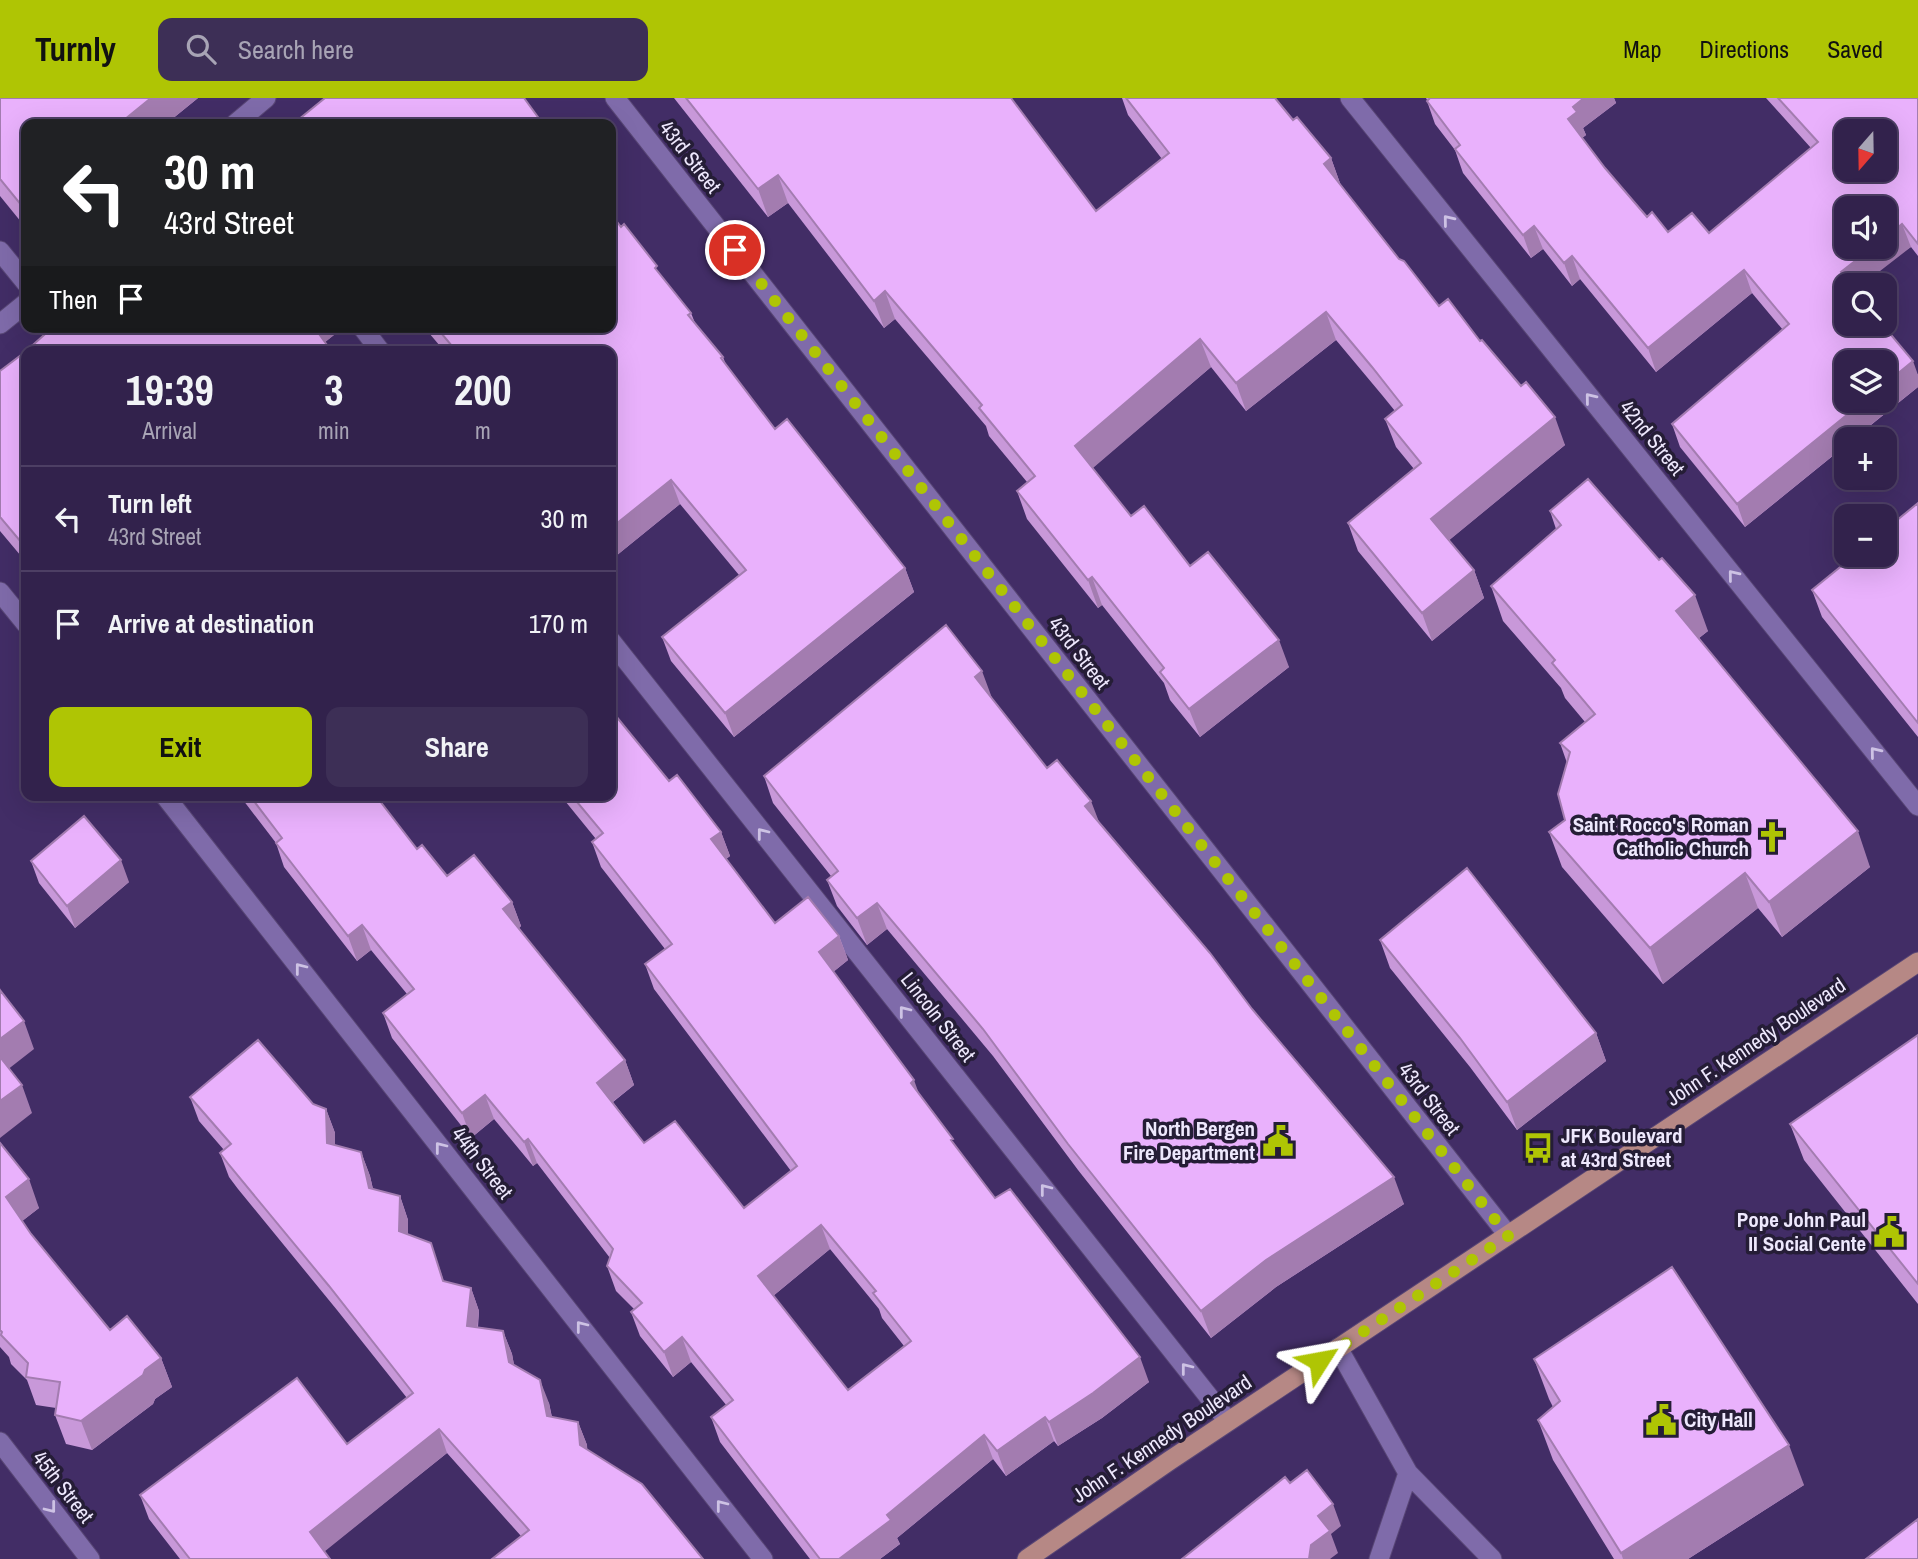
<!DOCTYPE html>
<html lang="en">
<head>
<meta charset="utf-8">
<style>
  body { margin:0; font-family:"Archivo Narrow",sans-serif; background:#3d2f56; color:#f1f3f6; height:100vh; display:flex; flex-direction:column; font-size:26px; white-space:nowrap }
  * { box-sizing:border-box; margin:0 }
  p { font-size:23px; color:#a8a4b5 }
  .icon { flex:none; width:38px; height:38px; fill:none; stroke:currentColor; stroke-width:2; stroke-linecap:round; stroke-linejoin:round }
  .map { position:relative; flex:1; overflow:hidden }
  .details { position:absolute; left:21px; top:248px; width:595px; height:455px; display:flex; flex-direction:column; background:#32224c; border-radius:14px; box-shadow:0 7px 28px #0002,0 0 0 2px #4d3f64 }
  .details>* { flex:none }
  .guide { position:absolute; left:21px; top:21px; width:595px; height:214px; border-radius:14px; box-shadow:0 7px 28px #0002,0 0 0 2px #4d3f64; background:#202124; color:#fff; overflow:hidden }
  .needle { width:46px; rotate:200deg }
  .tools { position:absolute; left:1834px; top:21px; display:grid; gap:14px }
  .tools a { display:grid; place-items:center; width:63px; height:63px; border-radius:14px; background:#32224c; box-shadow:0 7px 28px #0002,0 0 0 2px #4d3f64; font-size:35px }
  .pin { position:absolute; display:grid; place-items:center; width:60px; height:60px; color:#fff; margin:-30px; border:4px solid #fff; border-radius:50%; box-shadow:0 2px 7px #0007 }
  .me { position:absolute; width:77px; margin:-38px; rotate:56deg; stroke-linejoin:round; filter:drop-shadow(0 0 5px #0008) }
  .turn { display:flex; align-items:center; gap:24px; height:147px; padding:0 28px; font-size:32px }
  .turn .icon { width:91px; height:91px; stroke-width:2.5 }
  .turn b { display:block; font-size:49px; line-height:60px }
  .then { display:flex; align-items:center; height:66px; padding:0 28px; background:#0003; gap:14px; font-size:26px }
  .eta { display:flex; justify-content:space-evenly; align-items:center; height:119px; text-align:center }
  .eta b { font-size:42px; font-weight:700; line-height:49px }
  .action { display:flex; gap:14px; margin-top:auto; padding:14px 28px }
  .action a { flex:1; height:80px; border-radius:14px; background:#afc504; color:#111; font-size:28px; font-weight:700; line-height:80px; text-align:center }
  .action a+a { background:#3d2f56; color:#f1f3f6 }
  ul { padding:0; list-style:none }
  li { display:flex; align-items:center; gap:21px; height:105px; padding:0 28px; border-top:2px solid #4d3f64 }
  li div { flex:1 }
  li b { display:block; font-size:26px }
  li em { font-style:normal }
  header { display:flex; align-items:center; gap:42px; box-sizing:border-box; height:98px; padding:0 35px; background:#afc504; color:#111 }
  header strong { font-size:33px }
  nav { display:flex; gap:38px; margin-inline-start:auto; font-size:24px }
  .search { width:490px; height:63px; background:#3d2f56; display:flex; align-items:center; gap:18px; box-sizing:border-box; padding:0 24px; border-radius:14px; color:#a8a4b5; font-size:26px }
  .map>svg:first-child { display:block }
  .lines { fill:none; stroke-linecap:round; stroke-linejoin:round }
  .minor-casing { stroke:#584675; stroke-width:21 }
  .tertiary-casing { stroke:#584675; stroke-width:21 }
  .primary-casing { stroke:#584675; stroke-width:21 }
  .minor { stroke:#7f6baa; stroke-width:19 }
  .tertiary { stroke:#7f6baa; stroke-width:19 }
  .primary { stroke:#b68885; stroke-width:19 }
  .wall { fill:#c898d9; fill-rule:evenodd }
  .shaded-wall { fill:#a37cb0 }
  .building { fill:#e9b1fc; stroke:#a37cb0; stroke-width:2; fill-rule:evenodd }
  .oneway { stroke:#cdc2e4 }
  .route { stroke:#afc504; stroke-width:12; stroke-dasharray:0 21.6 }
  .labels { text-anchor:middle; stroke-width:7; stroke-linejoin:round; paint-order:stroke }
  .street-label { font-size:21px; fill:#eee8fd; stroke:#251d36 }
  .poi-label { font-size:21px; font-weight:bold; fill:#eee8fd; stroke:#251d36; text-anchor:end }
</style>
</head>
<body>
<header>
<strong>Turnly</strong>
<div class="search"><svg class="icon" aria-label="search" viewBox="0 0 24 24"><circle cx="10" cy="10" r="6"/><path d="M15 15l6 6"/></svg>Search here</div>
<nav><a>Map</a><a>Directions</a><a>Saved</a></nav>
</header>
<div class="map">
<svg width="1918" height="1461" viewBox="0 0 1918 1461">
  <rect width="100%" height="100%" fill="#422d66"/>
  <g class="lines">
    <defs>
      <path id="minor" d="M615,0L1508,1137
        M1350,0L1918,708
        M0,153L26,185
        M362,229L381,254
        M0,494L26,526
        M611,543L1228,1323
        M165,698L763,1461
        M1338,1250L1408,1375L1379,1461
        M0,1344L90,1461
        M1408,1375L1492,1461"/>
      <path id="tertiary" d="M235,26L266,0
        M0,226L26,205"/>
      <path id="primary" d="M1027,1461L1169,1363L1918,864"/>
    </defs>
    <use href="#minor" class="minor-casing"/>
    <use href="#tertiary" class="tertiary-casing"/>
    <use href="#primary" class="primary-casing"/>
    <use href="#minor" class="minor"/>
    <use href="#tertiary" class="tertiary"/>
    <use href="#primary" class="primary"/>
  </g>
  <path class="wall" d="M0,0H198L166,26H26V130L0,98Z
    M674,0H1011L1096,113L1162,61L1128,17L1122,0H1275L1293,22L1331,60L1341,88L1399,161L1439,208L1480,243L1565,347L1449,442L1474,472L1484,500L1432,543L1358,453L1348,425L1414,371L1396,349L1385,321L1395,313L1382,297L1336,242L1246,313L1211,269L1092,370L1131,418L1190,468L1289,569L1200,639L1170,602L1164,585L1102,507L1098,510L1027,421L1017,393L1027,384L989,338L986,328L895,221L884,230L788,105L768,119Z
    M1426,0H1614L1616,5L1583,30L1586,37L1582,40L1605,70L1647,119L1668,134L1709,135L1811,50L1766,0H1918V158L1911,149L1846,187L1918,277V289L1745,429L1680,349L1672,326L1783,232L1752,195L1656,274L1580,181L1572,188L1543,151L1531,160L1463,75L1455,52L1435,26L1427,3V2Z
    M660,177L691,215L695,225L723,259L726,267L775,331L905,470L914,494L734,639L671,563L662,539L739,477L680,406L611,462V254H445L424,229H611Z
    M53,229H344L325,244L26,254V464L0,433V273L25,254Z
    M1918,405V639L1822,519L1812,492Z
    M1550,413L1708,533L1699,540L1870,769L1782,839L1758,810L1663,886L1562,769L1549,734L1565,722L1567,665L1560,645L1585,624L1565,600L1561,590L1503,523L1491,488L1556,431Z
    M992,600L1047,670L1099,725L1252,911L1404,1106L1276,1189L1211,1240L1078,1072L993,958L887,831L867,847L837,808L827,782L831,778L773,705L764,678Z
    M669,683L721,734L730,758L726,761L775,825L839,838L848,862L833,874L957,1050L995,1100L1149,1284L1102,1320L1058,1348L1054,1343L1006,1378L993,1361L897,1440L900,1446L880,1461H810L720,1344L711,1319L727,1308L691,1264L673,1279L640,1238L631,1214L634,1211L616,1193L607,1168L610,1160L537,1065L533,1068L494,1021L471,1040L392,940L383,915L407,896L371,852L357,863L284,769L276,745L240,698H376L417,751L447,778L512,804L521,828L518,831L625,962L634,987L613,1004L644,1045L744,1110L791,1073L654,891L645,866L665,851L601,769L592,744L596,741L561,698H611ZM830,1151L879,1211L882,1220L904,1248L848,1292L773,1198Z
    M31,763L129,784L75,830L39,785Z
    M1380,842L1596,935L1606,963L1517,1032L1470,969L1390,870Z
    M1918,937V1206L1804,1062L1790,1026Z
    M190,999L313,1006L326,1011L335,1035V1047L361,1054L370,1078L373,1091L400,1098L408,1122V1137L439,1169L444,1184L471,1190L479,1213L478,1229L503,1233L512,1256L514,1267L549,1305L552,1319L578,1324L587,1347V1352L642,1386L521,1438L447,1355L324,1453L330,1461H180L149,1421L140,1397L347,1346L407,1300L337,1212L238,1091L229,1079L220,1055L224,1052L199,1023Z
    M0,1045L39,1110L22,1123L31,1136L110,1232L161,1260L172,1289L155,1301L153,1306L92,1352L66,1346L55,1317L56,1310L36,1307L27,1282L11,1266L9,1259L0,1249Z
    M1534,1261L1804,1387L1688,1461H1614L1553,1362L1538,1322L1553,1309L1549,1301Z"/>
  <path class="shaded-wall" d="M151,0H198L166,26H119Z
    M1584,0H1614L1616,5L1583,30L1586,37L1577,44L1568,21L1573,9Z
    M1331,60L1341,88L1324,66Z
    M778,77L788,105L768,119L758,91Z
    M26,104V121L22,108Z
    M1902,126L1911,149L1862,187H1846L1841,174L1873,149H1885V140Z
    M1534,128L1543,151L1531,160L1523,137Z
    M1572,158L1580,181L1572,188L1564,165Z
    M1744,172L1752,195L1656,274L1648,250Z
    M885,193L895,221L884,230L874,203Z
    M1326,214L1336,242L1246,313L1236,285Z
    M312,229H344L319,249Z
    M1200,241L1211,269L1086,376L1075,348Z
    M1913,263L1918,277V289L1853,341H1846V347L1745,429L1737,406L1864,303H1885V286Z
    M1555,319L1565,347L1441,449L1431,421Z
    M671,382L680,406L611,462V430Z
    M905,470L914,494L734,639L725,615Z
    M1474,472L1484,500L1432,543L1422,515Z
    M1092,479L1102,507L1098,510L1088,482Z
    M1695,497L1708,533L1689,548L1676,513Z
    M1279,542L1289,569L1200,639L1189,611Z
    M982,573L992,600L975,579Z
    M1091,703L1101,729L1085,708Z
    M1858,733L1870,769L1782,839L1769,804Z
    M721,734L730,758L720,766L711,741Z
    M121,762L129,784L75,830L67,808Z
    M1745,775L1758,810L1663,886L1650,850Z
    M512,804L521,828L512,836L503,811Z
    M877,805L887,831L867,847L857,820Z
    M362,827L371,852L357,863L348,838Z
    M839,838L848,862L827,879L819,854Z
    M24,923L34,951L2,976L0,971V941Z
    M1596,935L1606,963L1517,1032L1507,1004Z
    M625,962L634,987L606,1009L597,985Z
    M914,982L923,1007L911,985Z
    M22,987L32,1015L0,1040V1003Z
    M485,997L494,1021L471,1040L462,1015Z
    M326,1011L335,1035V1069L327,1045Z
    M528,1041L537,1065L533,1068L524,1044Z
    M361,1054L370,1078L378,1114L369,1090Z
    M1394,1079L1404,1106L1276,1189L1211,1240L1201,1213L1266,1162Z
    M29,1081L39,1110L16,1128L6,1099Z
    M400,1098L408,1122V1157L399,1133Z
    M821,1127L830,1151L767,1203L758,1178Z
    M471,1190L479,1213L475,1252L467,1228Z
    M503,1233L512,1256L518,1288L509,1264Z
    M682,1239L691,1264L673,1279L664,1254Z
    M1140,1259L1149,1284L1102,1320L1058,1348L1049,1324Z
    M161,1260L172,1289L155,1301L153,1306L92,1352L81,1323L145,1272Z
    M540,1282L549,1305L556,1342L547,1318Z
    M1045,1319L1054,1343L1006,1378L997,1353Z
    M578,1324L587,1347L589,1371L580,1347Z
    M439,1331L447,1355L319,1458L310,1434Z
    M984,1337L993,1361L897,1440L900,1446L880,1461H839L887,1417Z
    M1789,1347L1804,1387L1688,1461H1623L1621,1455Z
    M1333,1406L1341,1428L1331,1436L1338,1455L1330,1461H1309L1311,1447L1318,1418Z"/>
  <path class="building" d="M0,0H151L119,26H26V104L22,108L0,81Z
    M325,0H524L543,26H293Z
    M686,0H1011L1096,113L1169,55L1126,0H1275L1293,22L1297,19L1331,60L1324,66L1399,161L1404,163L1439,208L1448,201L1480,243L1482,242L1521,288L1526,284L1555,319L1431,421L1474,472L1422,515L1348,425L1421,365L1385,321L1402,307L1372,269L1326,214L1236,285L1200,241L1075,348L1131,418L1144,408L1190,468L1208,454L1279,542L1189,611L1160,574L1164,570L1092,479L1088,482L1017,393L1035,378L979,310L982,307L885,193L874,203L778,77L758,91Z
    M1430,0H1584L1573,9L1577,14L1568,21L1605,70L1647,119L1652,114L1668,134L1692,115L1709,135L1818,44L1778,0H1918V146L1902,126L1885,140V110H1846V149H1873L1841,174L1851,187H1846V226H1882L1913,263L1885,286V264H1846V303H1864L1737,406L1672,326L1789,226L1744,172L1648,250L1572,158L1564,165L1534,128L1523,137L1455,51L1460,47L1427,3ZM1846,33H1885V72H1846Z
    M611,116L621,129L624,126L657,168L655,170L691,215L688,217L723,259L721,260L775,331L787,321L905,470L725,615L662,539L746,472L671,382L611,430V254H457L436,229H611Z
    M53,229H314L332,254H26V450L0,419V273L25,254Z
    M1588,381L1659,462L1662,460L1695,497L1676,513L1858,733L1769,804L1745,775L1650,850L1549,734L1565,722L1558,696L1570,654L1560,645L1595,616L1552,565L1555,562L1491,488L1561,427L1550,413Z
    M1918,405V625L1812,492L1855,457H1885V432Z
    M946,527L982,573L975,579L1047,670L1057,662L1091,703L1085,708L1210,855L1252,911L1394,1079L1266,1162L1201,1213L1068,1046L983,931L877,805L857,820L827,782L838,773L764,678Z
    M611,612L669,683L677,677L721,734L711,741L775,825L808,799L839,838L819,854L914,982L911,985L953,1041L951,1042L995,1100L1010,1091L1140,1259L1093,1295L1049,1324L1045,1319L997,1353L984,1337L887,1417L891,1422L839,1461H820L711,1319L733,1302L682,1239L664,1254L631,1214L642,1205L607,1168L613,1151L528,1041L524,1044L485,997L462,1015L383,915L414,891L362,827L348,838L276,745L282,740L250,698H376L417,751L422,747L447,778L474,757L512,804L503,811L625,962L597,985L644,1045L675,1023L744,1110L797,1068L645,866L672,846L592,744L603,735L572,698H611ZM821,1127L876,1193L873,1195L911,1243L848,1292L758,1178Z
    M84,718L121,762L67,808L31,763Z
    M1467,770L1596,935L1507,1004L1460,940L1380,842Z
    M0,892L24,923L0,941Z
    M1918,937V1186L1790,1026Z
    M258,942L313,1006L326,1011L327,1045L361,1054L369,1090L400,1098L399,1133L431,1145L443,1183L471,1190L467,1228L503,1233L509,1264L540,1282L547,1318L578,1324L580,1347L642,1386L703,1461H492L529,1432L439,1331L310,1434L330,1461H190L140,1397L297,1280L347,1346L413,1295L329,1188L229,1067L220,1055L231,1046L190,999Z
    M0,959L22,987L0,1003Z
    M0,1045L29,1081L6,1099L31,1136L110,1232L127,1218L161,1260L145,1272L143,1277L81,1323L55,1317L60,1284L26,1279L28,1265L1,1237L2,1234L0,1232Z
    M1672,1169L1789,1347L1621,1455L1538,1322L1560,1303L1534,1261Z
    M1307,1372L1333,1406L1318,1418L1330,1433L1311,1447L1309,1461H1182L1285,1379L1290,1385Z
    M1918,1421V1461H1866Z"/>
  <defs><path id="oneway-chevron" d="M-2-3.5L2.5 0L-2 3.5" fill="none" stroke-width="1.6" stroke-linecap="round" stroke-linejoin="round" transform="scale(1.75)"/></defs>
  <g class="oneway">
    <use href="#oneway-chevron" transform="translate(1448 122) rotate(-129)"/>
    <use href="#oneway-chevron" transform="translate(1590 300) rotate(-129)"/>
    <use href="#oneway-chevron" transform="translate(1733 477) rotate(-129)"/>
    <use href="#oneway-chevron" transform="translate(1875 654) rotate(-129)"/>
    <use href="#oneway-chevron" transform="translate(762 735) rotate(-128)"/>
    <use href="#oneway-chevron" transform="translate(300 870) rotate(-128)"/>
    <use href="#oneway-chevron" transform="translate(904 913) rotate(-128)"/>
    <use href="#oneway-chevron" transform="translate(440 1049) rotate(-128)"/>
    <use href="#oneway-chevron" transform="translate(1045 1091) rotate(-128)"/>
    <use href="#oneway-chevron" transform="translate(581 1228) rotate(-128)"/>
    <use href="#oneway-chevron" transform="translate(1186 1270) rotate(-128)"/>
    <use href="#oneway-chevron" transform="translate(721 1407) rotate(-128)"/>
    <use href="#oneway-chevron" transform="translate(51 1410) rotate(52)"/>
  </g>
  <g class="lines">
    <path class="route" d="M735,152L1508,1138L1319,1263"/>
  </g>
  <defs>
    <symbol id="church-bare" viewBox="-9 -9 18 18"><path d="M-1.2-6h2.4v3.5h3.3v2.4h-3.3V6h-2.4V-.1h-3.3v-2.4h3.3Z" fill="#afc504" stroke="#251d36" stroke-width="2.5" paint-order="stroke"/></symbol>
    <symbol id="civic-bare" viewBox="-9 -9 18 18"><path d="M-.6-6.5H3V-4.5H.6V-3L4-1V1h2V6H-6V1h2V-1L-.6-3ZM-1.2 2.5V6h2.4V2.5Z" fill="#afc504" stroke="#251d36" stroke-width="2.5" paint-order="stroke"/></symbol>
    <symbol id="bus-bare" viewBox="-9 -9 18 18"><path d="M-5-6H5V4H4V6H2V4H-2V6H-4V4H-5ZM-3.5-4V0h7V-4ZM-3.5 1.2v1.5H-2V1.2ZM2 1.2v1.5H3.5V1.2Z" fill="#afc504" stroke="#251d36" stroke-width="2.5" paint-order="stroke"/></symbol>
  </defs>
  <g fill-rule="evenodd">
    <use href="#church-bare" x="1750" y="717" width="44" height="44"/>
    <use href="#civic-bare" x="1256" y="1021" width="44" height="44"/>
    <use href="#bus-bare" x="1516" y="1028" width="44" height="44"/>
    <use href="#civic-bare" x="1867" y="1112" width="44" height="44"/>
    <use href="#civic-bare" x="1639" y="1300" width="44" height="44"/>
  </g>
  <g class="labels">
    <g class="street-label">
      <text transform="translate(690 59) rotate(52)" y="7">43rd Street</text>
      <text transform="translate(1652 340) rotate(51)" y="7">42nd Street</text>
      <text transform="translate(1079 555) rotate(52)" y="7">43rd Street</text>
      <text transform="translate(938 919) rotate(52)" y="7">Lincoln Street</text>
      <text transform="translate(1756 944) rotate(-34)" y="7">John F. Kennedy Boulevard</text>
      <text transform="translate(1429 1001) rotate(52)" y="7">43rd Street</text>
      <text transform="translate(482 1065) rotate(52)" y="7">44th Street</text>
      <text transform="translate(1162 1341) rotate(-34)" y="7">John F. Kennedy Boulevard</text>
      <text transform="translate(63 1389) rotate(52)" y="7">45th Street</text>
    </g>
    <g class="poi-label">
      <text x="1749" y="734">Saint Rocco's Roman<tspan x="1749" dy="24">Catholic Church</tspan></text>
      <text x="1255" y="1038">North Bergen<tspan x="1255" dy="24">Fire Department</tspan></text>
      <text x="1561" y="1045" text-anchor="start">JFK Boulevard<tspan x="1561" dy="24">at 43rd Street</tspan></text>
      <text x="1866" y="1129">Pope John Paul<tspan x="1866" dy="24">II Social Cente</tspan></text>
      <text x="1684" y="1329" text-anchor="start">City Hall</text>
    </g>
  </g>
</svg>
<div class="tools">
<a><svg class="needle" viewBox="-14 -14 28 28"><path d="M0-13l5 13h-10z" fill="#e53935"/><path d="M0 13l5-13h-10z" fill="#a8a4b5"/></svg></a>
<a><svg class="icon" aria-label="sound" viewBox="0 0 24 24"><path d="M4 9h4l5-4v14l-5-4H4zM17 9q2 3 0 6"/></svg></a>
<a><svg class="icon" aria-label="search" viewBox="0 0 24 24"><circle cx="10" cy="10" r="6"/><path d="M15 15l6 6"/></svg></a>
<a><svg class="icon" aria-label="layers" viewBox="0 0 24 24"><path d="M12 4l9 5-9 5-9-5zM3 14l9 5 9-5"/></svg></a>
<a>+</a>
<a>−</a>
</div>
<div class="pin" style="left:735px;top:152px;background:#d93025"><svg class="icon" aria-label="arrive" viewBox="0 0 24 24"><path d="M6 21V4h12l-3 4 3 4H6"/></svg></div>
<svg class="me" style="left:1319px;top:1263px" viewBox="-20 -20 40 40"><path d="M0-17L14 15 0 8-14 15z" fill="#afc504" stroke="#fff" stroke-width="4"/></svg>
<div class="guide">
<div class="turn"><svg class="icon" aria-label="left" viewBox="0 0 24 24"><path d="M17 20v-9H6M10 6l-5 5 5 5"/></svg><div><b>30 m</b>43rd Street</div></div>
<div class="then">Then<svg class="icon" aria-label="arrive" viewBox="0 0 24 24"><path d="M6 21V4h12l-3 4 3 4H6"/></svg></div>
</div>
<section class="details">
<div class="eta">
<div><b>19:39</b><p>Arrival</p></div>
<div><b>3</b><p>min</p></div>
<div><b>200</b><p>m</p></div>
</div>
<ul>
<li><svg class="icon" aria-label="left" viewBox="0 0 24 24"><path d="M17 20v-9H6M10 6l-5 5 5 5"/></svg><div><b>Turn left</b><p>43rd Street</p></div><em>30 m</em></li>
<li><svg class="icon" aria-label="arrive" viewBox="0 0 24 24"><path d="M6 21V4h12l-3 4 3 4H6"/></svg><div><b>Arrive at destination</b></div><em>170 m</em></li>
</ul>
<div class="action"><a>Exit</a><a>Share</a></div>
</section>
</div>
</body>
</html>
